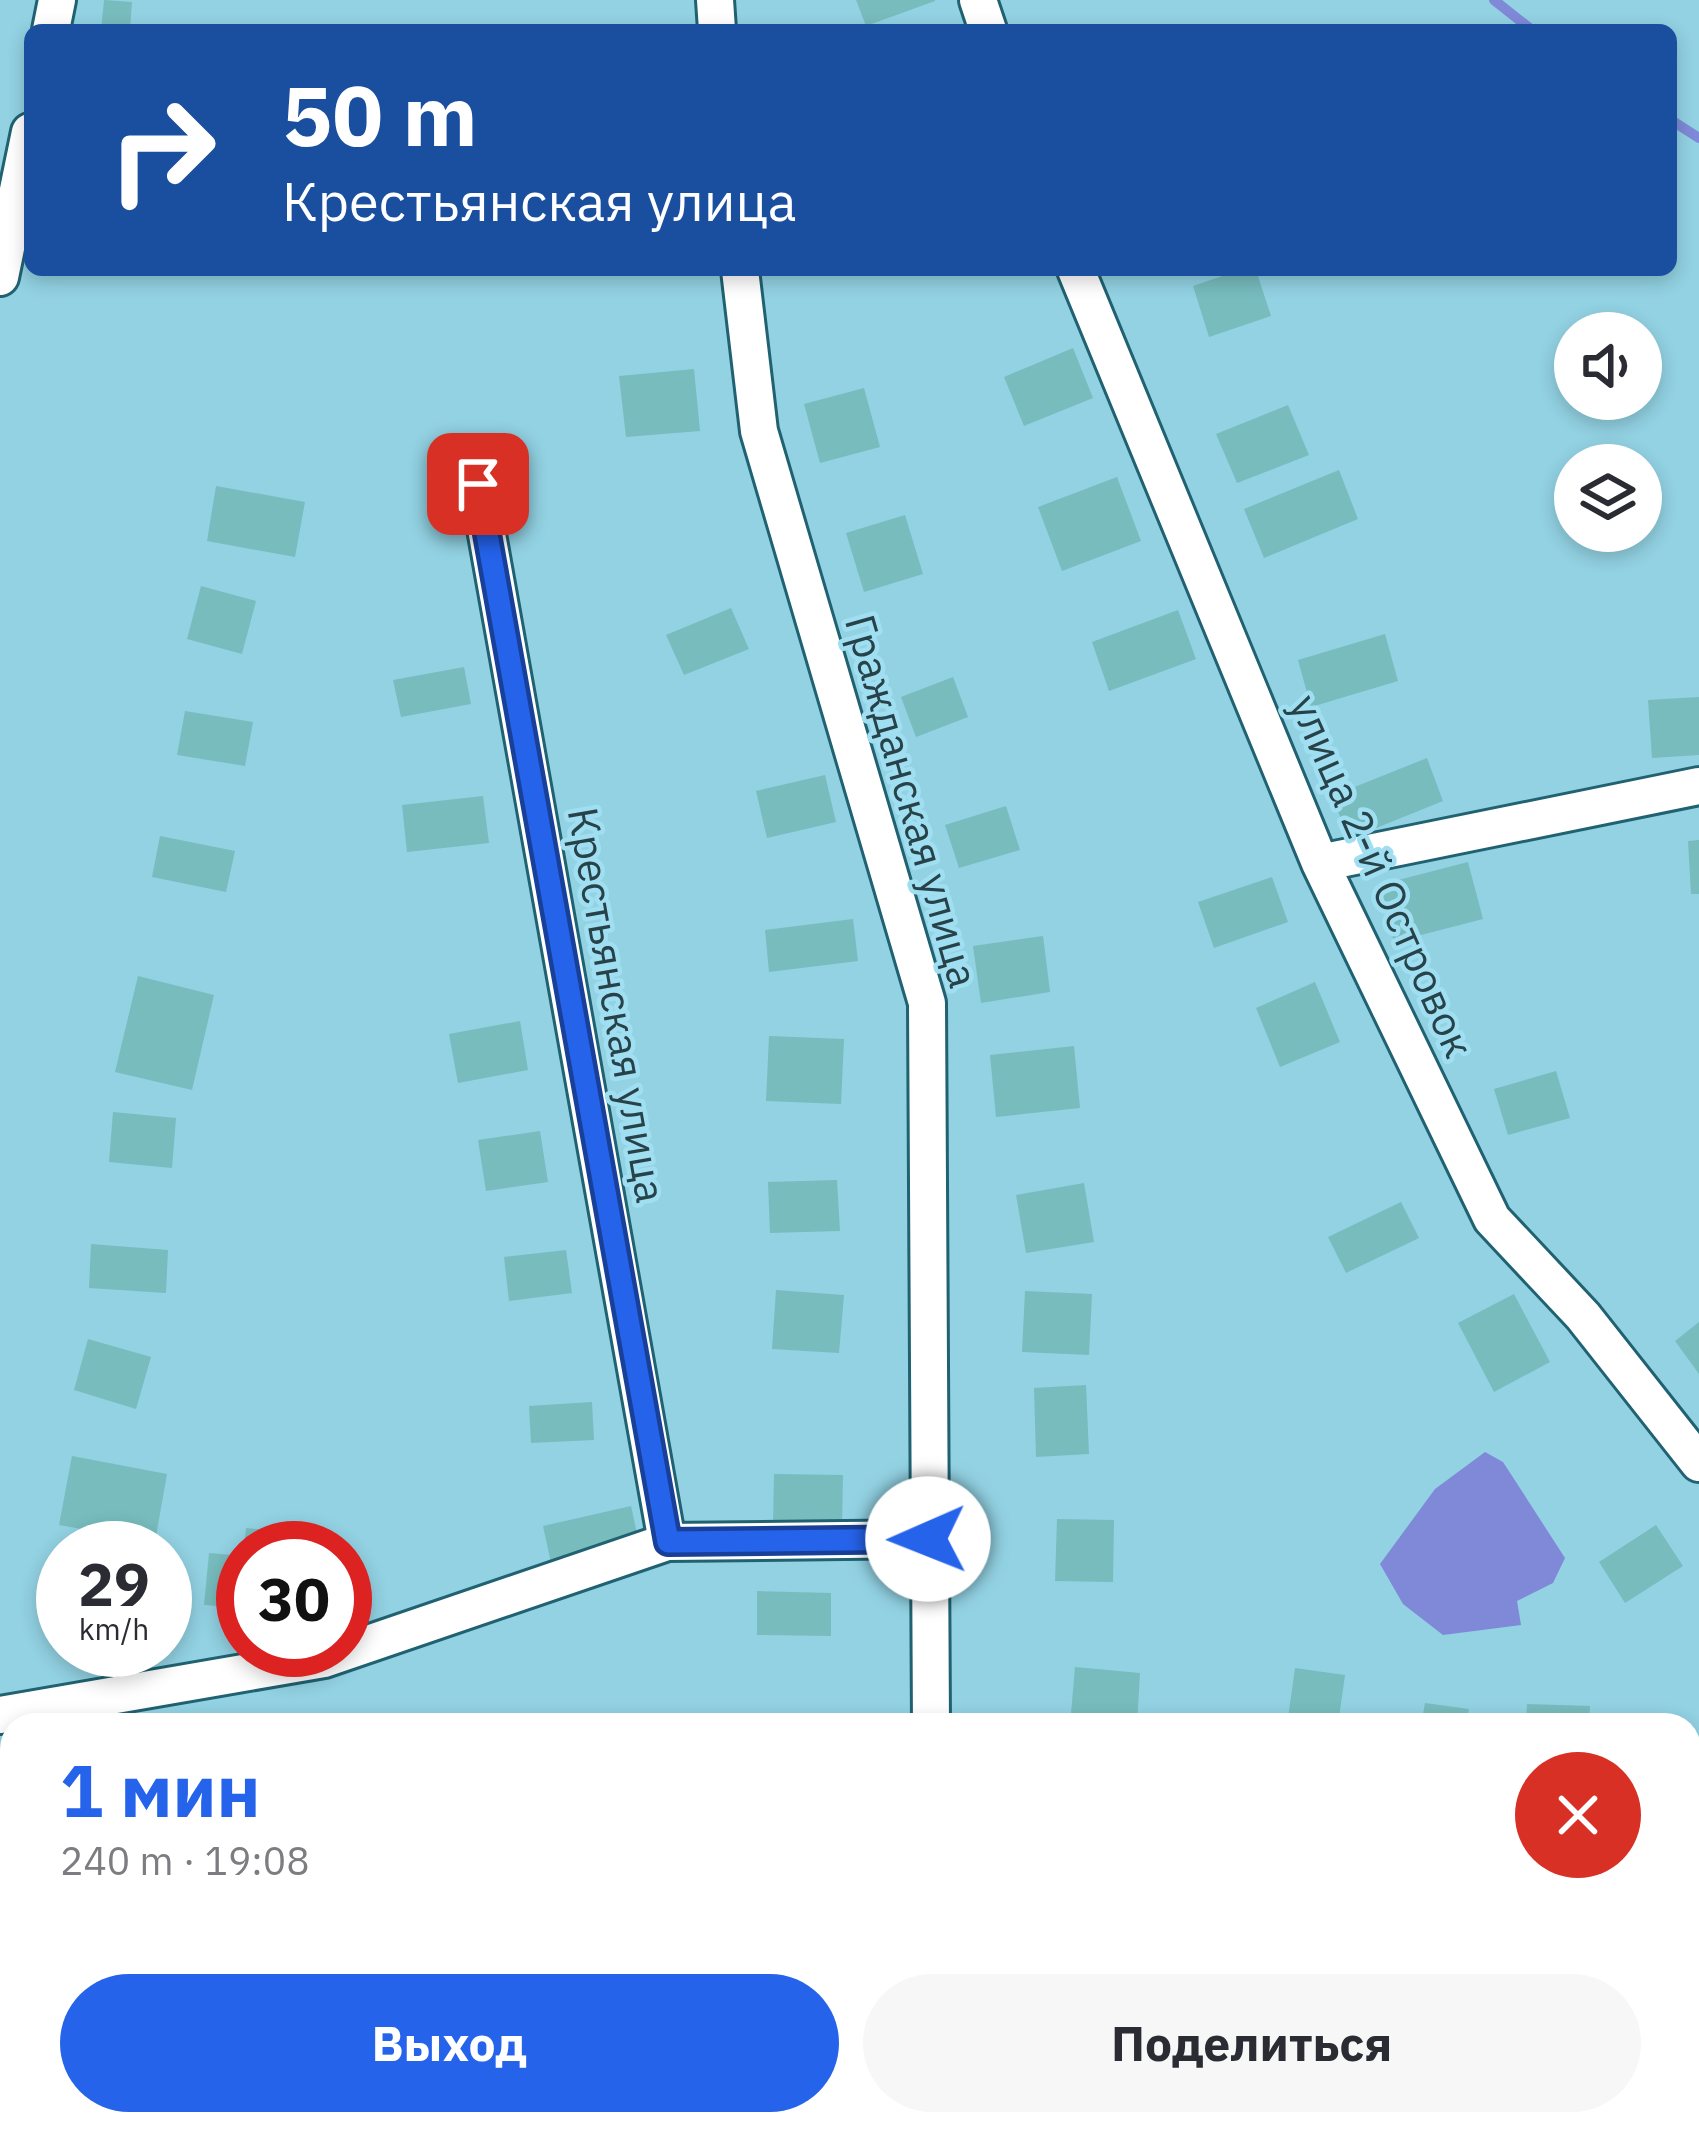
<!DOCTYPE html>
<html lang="ru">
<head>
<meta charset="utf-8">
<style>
  body { margin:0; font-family:"IBM Plex Sans",sans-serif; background:#f7f7f7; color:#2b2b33; height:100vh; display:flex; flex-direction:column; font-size:45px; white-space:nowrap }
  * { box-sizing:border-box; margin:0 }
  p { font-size:39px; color:#7c7c81 }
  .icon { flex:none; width:66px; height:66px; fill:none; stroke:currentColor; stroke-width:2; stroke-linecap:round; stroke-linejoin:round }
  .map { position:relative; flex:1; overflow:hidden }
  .panel { position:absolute; left:0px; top:1713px; width:1701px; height:423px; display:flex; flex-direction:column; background:#fff; border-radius:36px 36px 0 0; box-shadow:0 6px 18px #0003 }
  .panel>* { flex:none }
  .guide { position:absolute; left:24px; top:24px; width:1653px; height:252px; border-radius:18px; box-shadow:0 6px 18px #0003; background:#1a4fa0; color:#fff; overflow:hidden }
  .fabs { position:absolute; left:1554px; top:312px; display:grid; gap:24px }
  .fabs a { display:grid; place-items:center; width:108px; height:108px; border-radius:50%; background:#fff; box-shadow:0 6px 18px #0003; font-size:60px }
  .speed { position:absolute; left:36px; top:1521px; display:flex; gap:24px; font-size:60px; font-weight:700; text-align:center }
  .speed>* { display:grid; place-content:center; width:156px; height:156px; border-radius:50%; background:#fff; box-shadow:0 6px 18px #0003; line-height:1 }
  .speed small { font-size:30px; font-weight:400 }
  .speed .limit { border:18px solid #d22; background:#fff; color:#111 }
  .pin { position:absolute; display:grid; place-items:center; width:102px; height:102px; color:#fff; margin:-51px; border-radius:24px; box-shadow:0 6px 18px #0006 }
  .me { position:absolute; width:132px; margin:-66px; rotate:269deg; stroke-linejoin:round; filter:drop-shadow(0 0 9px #0008) }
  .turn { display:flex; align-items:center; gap:42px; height:252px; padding:0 60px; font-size:54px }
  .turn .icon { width:156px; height:156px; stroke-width:2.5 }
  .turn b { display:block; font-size:84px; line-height:102px }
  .round { display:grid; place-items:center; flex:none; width:126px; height:126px; border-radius:63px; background:#f7f7f7 }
  .overview { display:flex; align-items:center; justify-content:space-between; height:204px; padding:0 60px }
  h1 { font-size:72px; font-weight:700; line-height:90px; color:#2563eb }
  .button { display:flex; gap:24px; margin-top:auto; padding:24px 60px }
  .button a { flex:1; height:138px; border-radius:72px; background:#2563eb; color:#fff; font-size:48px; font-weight:700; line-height:138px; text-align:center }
  .button a+a { background:#f7f7f7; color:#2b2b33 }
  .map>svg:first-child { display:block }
  .water { fill:#7f89d7 }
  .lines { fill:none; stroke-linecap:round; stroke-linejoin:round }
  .stream { stroke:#7f89d7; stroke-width:10 }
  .building { fill:#78bcbe }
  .minor-casing { stroke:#206271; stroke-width:42 }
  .minor { stroke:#fff; stroke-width:36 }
  .route-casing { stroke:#184099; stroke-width:30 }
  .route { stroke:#2563eb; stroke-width:21 }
  .labels { text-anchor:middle; stroke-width:9; stroke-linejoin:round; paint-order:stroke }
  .street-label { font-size:42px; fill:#274249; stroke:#9fdff1 }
</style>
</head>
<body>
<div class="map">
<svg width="1699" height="2135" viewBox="0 0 1699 2135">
  <rect width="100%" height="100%" fill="#92d2e3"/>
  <path class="water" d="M1485,1452L1503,1462L1565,1558L1553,1583L1517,1601L1521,1625L1443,1635L1403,1604L1380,1564L1435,1489Z"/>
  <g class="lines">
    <path class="stream" d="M1494,0L1532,30
      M1671,120L1699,138"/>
  </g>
  <path class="building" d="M104,0L132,2L130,30H101Z
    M856,0H935V1L866,26Z
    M1240,270H1256L1271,316L1209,337L1193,286Z
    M1073,348L1093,398L1024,426L1004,377Z
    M694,369L700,431L626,437L619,376Z
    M864,388L880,447L820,463L804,404Z
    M1288,405L1309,455L1237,483L1216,434Z
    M1339,470L1358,519L1264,558L1244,509Z
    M1117,477L1141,541L1062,571L1038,507Z
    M216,486L305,502L295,557L207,541Z
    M905,515L923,574L864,592L846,533Z
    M201,586L256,601L242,654L187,639Z
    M731,608L749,649L684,675L666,635Z
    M1178,610L1196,659L1109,691L1092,642Z
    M1385,634L1398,681L1311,707L1298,660Z
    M464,667L471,704L401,717L393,680Z
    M953,677L968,717L916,737L901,697Z
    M1699,697V755L1652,758L1648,700Z
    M185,711L253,722L245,766L177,755Z
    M1427,758L1443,801L1349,839L1332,796Z
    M825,775L836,822L767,838L756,791Z
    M483,796L489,843L407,852L402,805Z
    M1006,806L1020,850L959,868L945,825Z
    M160,836L235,851L226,892L152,877Z
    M1699,840V894H1691L1688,841Z
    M1468,862L1483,919L1394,942L1379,885Z
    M1272,877L1288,922L1214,948L1198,902Z
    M853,919L858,961L769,972L765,930Z
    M1043,936L1050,992L981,1003L973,946Z
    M138,976L214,995L192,1090L115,1072Z
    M1315,982L1340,1042L1280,1067L1256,1008Z
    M520,1021L528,1070L458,1083L449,1034Z
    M769,1036L844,1039L841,1104L766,1101Z
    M1074,1046L1080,1108L996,1117L990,1055Z
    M1556,1071L1570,1118L1508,1135L1494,1089Z
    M113,1112L176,1118L172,1168L109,1162Z
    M540,1131L548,1182L486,1191L478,1140Z
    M837,1180L840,1231L770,1233L768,1182Z
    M1084,1183L1094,1242L1026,1253L1016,1195Z
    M1401,1202L1419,1238L1346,1273L1328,1237Z
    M91,1244L168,1250L166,1293L89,1288Z
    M566,1250L572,1293L509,1301L504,1257Z
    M776,1290L844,1295L839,1353L772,1349Z
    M1025,1291L1092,1294L1089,1355L1022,1352Z
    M1514,1294L1550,1362L1494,1392L1458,1323Z
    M1699,1322V1374L1675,1341Z
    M88,1339L151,1357L136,1409L74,1390Z
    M1086,1385L1089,1454L1036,1457L1034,1388Z
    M592,1402L594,1440L531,1443L529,1406Z
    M72,1456L167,1474L155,1542L59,1525Z
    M774,1474L843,1475L842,1527L773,1525Z
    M631,1506L641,1552L553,1572L543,1526Z
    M1057,1519L1114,1520L1113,1582L1055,1581Z
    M1656,1525L1683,1566L1625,1603L1599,1562Z
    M246,1528L305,1534L303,1548H244Z
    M209,1553L243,1556V1608L204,1605Z
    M757,1591L831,1593V1636L757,1635Z
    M1075,1667L1140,1673L1137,1725H1070Z
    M1295,1668L1345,1675L1338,1725H1287Z
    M1425,1703L1469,1709L1466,1725H1421Z
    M1527,1704L1590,1706L1589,1725H1526Z
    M817,1718V1725H748V1721Z
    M1689,1890L1699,1891L1698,1945L1689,1944Z"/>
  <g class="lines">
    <defs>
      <path id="minor" d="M715,0L717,30
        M978,0L988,30
        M51,30L57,0
        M740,270L759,431L927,1003L931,1725
        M1076,270L1320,863L1492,1219L1583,1316L1699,1463
        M0,277L30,132
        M478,484L667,1542
        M1320,863L1699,786
        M0,1715L324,1659L667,1542L929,1539
        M1689,1778L1699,1775
        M946,2124V2135"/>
    </defs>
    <use href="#minor" class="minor-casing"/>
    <use href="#minor" class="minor"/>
  </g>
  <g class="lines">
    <defs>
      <path id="route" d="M478,484L668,1542L928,1539"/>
    </defs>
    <use href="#route" class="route-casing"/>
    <use href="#route" class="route"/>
  </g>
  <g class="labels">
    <g class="street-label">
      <text transform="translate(912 801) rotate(74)" y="15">Гражданская улица</text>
      <text transform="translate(1382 876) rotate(66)" y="15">улица 2-й Островок</text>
      <text transform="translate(617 1005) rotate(80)" y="15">Крестьянская улица</text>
    </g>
  </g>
</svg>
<div class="fabs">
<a><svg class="icon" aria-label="sound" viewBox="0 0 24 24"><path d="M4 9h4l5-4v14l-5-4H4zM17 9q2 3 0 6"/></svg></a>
<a><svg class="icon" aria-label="layers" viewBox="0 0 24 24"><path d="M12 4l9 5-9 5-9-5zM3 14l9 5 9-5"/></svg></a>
</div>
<div class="speed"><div>29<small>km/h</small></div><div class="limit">30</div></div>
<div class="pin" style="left:478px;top:484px;background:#d93025"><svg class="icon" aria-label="arrive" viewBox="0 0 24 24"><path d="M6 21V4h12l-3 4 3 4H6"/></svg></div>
<svg class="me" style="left:928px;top:1539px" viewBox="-20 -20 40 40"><circle r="19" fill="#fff"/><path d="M0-13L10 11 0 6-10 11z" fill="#2563eb"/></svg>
<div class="guide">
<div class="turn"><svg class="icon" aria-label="right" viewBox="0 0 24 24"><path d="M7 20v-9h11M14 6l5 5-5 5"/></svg><div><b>50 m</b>Крестьянская улица</div></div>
</div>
<section class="panel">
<div class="overview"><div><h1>1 мин</h1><p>240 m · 19:08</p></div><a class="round" style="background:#d93025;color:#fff"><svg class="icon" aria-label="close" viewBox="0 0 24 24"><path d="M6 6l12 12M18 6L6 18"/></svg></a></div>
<div class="button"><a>Выход</a><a>Поделиться</a></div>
</section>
</div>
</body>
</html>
